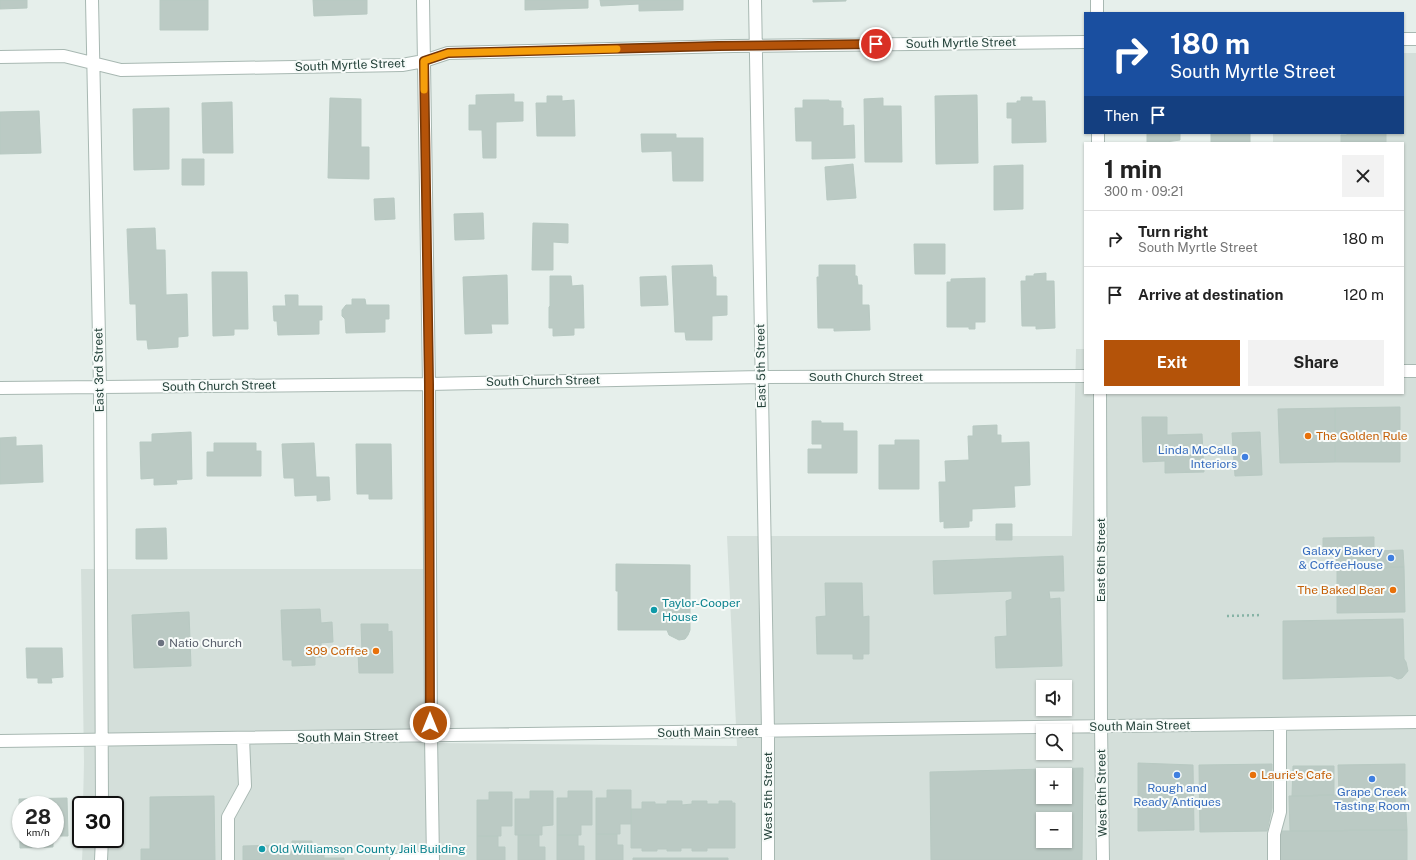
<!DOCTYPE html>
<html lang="en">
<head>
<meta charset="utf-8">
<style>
  body { margin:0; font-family:"Public Sans",sans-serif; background:#f2f2f2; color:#222; height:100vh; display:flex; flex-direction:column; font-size:15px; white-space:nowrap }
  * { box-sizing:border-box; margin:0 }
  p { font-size:13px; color:#767676 }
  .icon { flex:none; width:22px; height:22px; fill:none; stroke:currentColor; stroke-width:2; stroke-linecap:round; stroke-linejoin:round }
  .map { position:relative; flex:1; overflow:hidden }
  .sheet { position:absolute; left:1084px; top:142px; width:320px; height:252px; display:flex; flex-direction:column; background:#fff; border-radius:0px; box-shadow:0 1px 3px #0004 }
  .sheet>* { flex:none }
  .banner { position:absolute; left:1084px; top:12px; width:320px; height:122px; border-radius:0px; box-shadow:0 1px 3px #0004; background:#1a4fa0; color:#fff; overflow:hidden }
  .tools { position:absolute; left:1036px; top:680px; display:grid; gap:8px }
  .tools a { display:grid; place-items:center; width:36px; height:36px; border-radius:0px; background:#fff; box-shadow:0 1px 3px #0004; font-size:20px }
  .speed { position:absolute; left:12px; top:796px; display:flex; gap:8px; font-size:20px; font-weight:700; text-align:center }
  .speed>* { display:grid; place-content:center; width:52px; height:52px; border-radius:50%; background:#fff; box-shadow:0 1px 3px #0004; line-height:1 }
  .speed small { font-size:10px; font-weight:400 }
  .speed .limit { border:2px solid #111; border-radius:6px; background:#fff; color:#111 }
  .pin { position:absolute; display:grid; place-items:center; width:34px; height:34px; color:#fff; margin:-17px; border:2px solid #fff; border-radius:50%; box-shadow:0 1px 4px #0007 }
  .me { position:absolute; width:44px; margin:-22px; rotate:0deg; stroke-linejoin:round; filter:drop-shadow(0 0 3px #0008) }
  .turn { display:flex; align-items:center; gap:14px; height:84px; padding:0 20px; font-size:18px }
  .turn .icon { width:52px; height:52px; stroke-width:2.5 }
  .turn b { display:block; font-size:28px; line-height:34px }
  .then { display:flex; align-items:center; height:38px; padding:0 20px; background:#0003; gap:8px; font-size:15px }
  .round { display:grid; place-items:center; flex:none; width:42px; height:42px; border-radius:0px; background:#f2f2f2 }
  .headline { display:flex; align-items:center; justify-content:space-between; height:68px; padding:0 20px }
  h1 { font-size:24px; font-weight:700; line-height:30px }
  .cta { display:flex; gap:8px; margin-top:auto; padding:8px 20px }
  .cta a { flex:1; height:46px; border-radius:0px; background:#b45309; color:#fff; font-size:16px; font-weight:700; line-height:46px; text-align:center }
  .cta a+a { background:#f2f2f2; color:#222 }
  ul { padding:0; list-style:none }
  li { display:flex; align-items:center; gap:12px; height:56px; padding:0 20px; border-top:1px solid #e0e0e0 }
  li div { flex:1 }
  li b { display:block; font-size:15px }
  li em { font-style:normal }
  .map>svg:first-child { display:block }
  .built { fill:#d4dfda; fill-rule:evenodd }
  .building { fill:#bbcac4; stroke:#b8c9c2; fill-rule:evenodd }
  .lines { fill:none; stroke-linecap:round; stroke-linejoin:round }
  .minor-casing { stroke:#a8b8b2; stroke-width:14 }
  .path { stroke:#86b3a5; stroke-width:2.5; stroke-dasharray:2 3; stroke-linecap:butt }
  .minor { stroke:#fff; stroke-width:12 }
  .route-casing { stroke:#753606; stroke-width:10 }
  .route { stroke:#b45309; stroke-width:7 }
  .slow { stroke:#f59e0b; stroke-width:7 }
  .food-dot { fill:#e8710a; stroke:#f7fbf9; stroke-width:1.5 }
  .shop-dot { fill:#3f7fe0; stroke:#f7fbf9; stroke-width:1.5 }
  .culture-dot { fill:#0f9aa8; stroke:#f7fbf9; stroke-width:1.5 }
  .worship-dot { fill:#6b7280; stroke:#f7fbf9; stroke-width:1.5 }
  .labels { text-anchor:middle; stroke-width:4; stroke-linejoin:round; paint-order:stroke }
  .street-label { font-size:12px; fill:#24423a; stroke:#f7fbf9 }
  .food-label { font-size:12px; fill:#c56008; stroke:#f7fbf9; text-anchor:start }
  .shop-label { font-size:12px; fill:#366cbe; stroke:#f7fbf9; text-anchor:end }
  .culture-label { font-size:12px; fill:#0d838f; stroke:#f7fbf9; text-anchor:start }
  .worship-label { font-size:12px; fill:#5b616d; stroke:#f7fbf9; text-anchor:start }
</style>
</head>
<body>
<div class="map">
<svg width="1416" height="860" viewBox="0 0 1416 860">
  <rect width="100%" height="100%" fill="#e6efeb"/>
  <path class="built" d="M1403,53H1416V860H82L83,839H115V805H83L84,762L81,569H435L439,743L737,746L727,536H1072L1076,349H1085V393H1403V143H1273V133H1403ZM1043,687H1065V709H1043ZM1043,731H1065V753H1043ZM1043,775H1065V797H1043ZM1043,819H1065V841H1043Z"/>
  <path class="building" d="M0,0H27V8L0,9Z
    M160,0H208V30H160Z
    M313,0H367V14L314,16Z
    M525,0H588V8L525,10Z
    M600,0H683V10L639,11V4L601,6Z
    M813,0H846V1L813,2Z
    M514,94V102H523V121L496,122V158H483L482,130H469V105H476V95Z
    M977,95L978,163L936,164L935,96Z
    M547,96H562V101L574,100L575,136H537L536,103H547Z
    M1021,97H1032V101H1045L1046,142L1012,143V118H1007V103H1017V101H1021Z
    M330,98L361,99V147H369V179L328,178Z
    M883,98V106H901L902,162H865L864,99Z
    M803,100H829V101H841V108H843V126L854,125L855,158L812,159V141H796L795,108H803Z
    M232,102L233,153H203L202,103Z
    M169,108V169L134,170L133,109Z
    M39,111L41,153L0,154V112Z
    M1147,133H1180V140L1166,142V143H1147Z
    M1211,133H1250V143H1211Z
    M1347,133H1386V143H1341V135H1347Z
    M641,134H676V138H703V181H673L672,151L642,152Z
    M182,159H204V185H182Z
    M853,164L856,198L827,200L825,167Z
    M1023,165V209L994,210V166Z
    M394,198L395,219L375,220L374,199Z
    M483,213L484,239L455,240L454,214Z
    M533,223L568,224V243L553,242V270H532Z
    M155,228L156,250H165L166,295L187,294L188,336L178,337V347L148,349L147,340H137L136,304H130L127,229Z
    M914,244H945V274H915Z
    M712,265L713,277H716V296H727V315L712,316V340H686L685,332H675L672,266Z
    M819,265H855V276H857L858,285H862V305H869L870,330L834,331V328H818L817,277H819Z
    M212,272H247L248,329H234V335L213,336Z
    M1046,273V281H1054L1055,328L1036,329V326H1022L1021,281H1026V276H1034V274Z
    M507,275L508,324H491L492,333L465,334L463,277Z
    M550,276H571L572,286L583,285L584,328H574V335L553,336V328H549V307L550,306Z
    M666,276L668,305L641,306L640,277Z
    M985,278V322H975V329H969V327H947V282H951V279Z
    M285,295H298V306H322V320H319V334L278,335L277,321H274L273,306H286Z
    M352,299H365L366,305H389V319H385V332L346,333L345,319L342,316V310L346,305H352Z
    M1400,407V462H1335V408Z
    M1335,408V462L1280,463L1278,409Z
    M1142,417H1167V435L1202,434L1204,472L1165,473V461L1143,462Z
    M812,421H821V423H843V431H857V473H808V449H822V444H812Z
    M997,425V435H1001V443L1029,442L1030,485L1014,486L1015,507L972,509V521H969V527L944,528V521L940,522L939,482H946L945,461L969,460L968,436H973V426Z
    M191,432L192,479L176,480L177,484L154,485V478L141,479L140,442H152V434Z
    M1260,432L1262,475L1235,476L1232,433Z
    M16,437V446L42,445L43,482L0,484V438Z
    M895,440H919V489H879V445H895Z
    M214,443H256V451H261V476H207V452H214Z
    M314,443L316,477H329L330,500L317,501V495L295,496L294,478H284L282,444Z
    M356,444H391L392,499H369V494H357Z
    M996,524H1012V540H996Z
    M166,528L167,559H136V529Z
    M1374,537V551L1403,550L1404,567L1337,569L1336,550L1323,551V538Z
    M1063,556L1064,591H1049L1050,599L1060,598L1062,666L996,668L995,637L1007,636L1006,601L1012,599V591L934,594L933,561Z
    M616,564L690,565V630L688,635L685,639L679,640L669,635L667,630H618V591H616Z
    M1404,567L1405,612L1337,613V569Z
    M825,583H862L863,617L869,616V654H863V659H853V654H817L816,617L826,616Z
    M320,609L321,623L332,622L333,642L321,643L322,657H315V665L292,666V660H283L281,610Z
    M189,612L191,666L134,668L132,615Z
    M1403,619L1404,659L1406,662L1408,671L1402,678L1398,679L1391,676L1283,679V621Z
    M361,624H388V632L392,631L393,673H359L358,653H362Z
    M26,648H62L63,677L51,678L52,683H38V678H27Z
    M1138,763L1193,765L1194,830L1138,831Z
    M1272,764V808L1267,831L1200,832L1199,765Z
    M1405,764V794L1339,795L1338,765Z
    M1293,766H1334V795L1292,796Z
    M1083,768L1082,860H931L930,772ZM1043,775H1065V797H1043ZM1043,819H1065V841H1043Z
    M607,790H631V824H620V834H596V798H607Z
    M530,791H553V825L542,826V835H515V799H530Z
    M568,791H592V825H581V835H557V798H568Z
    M489,792H512V826H501V836H477V800H489Z
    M1405,794L1407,830L1290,831L1289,796Z
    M214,796L215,860H141V849H150V797Z
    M67,798L68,836H55V805H21V839H53V847L20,848L19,799Z
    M667,801H682V805L692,804V801H707V804H719V801H732V803H735V848H707V851H692V848H681V851H667V849H657V851H642V848H631V809H642V802H655V804H667Z
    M1407,830V860H1280V831Z
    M596,834H617V845H623V860H596Z
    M518,835H539V847H545V860H518Z
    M557,835H578V846H584V860H557Z
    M477,836H498V847H505V860H477Z
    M292,841H312V852L324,851V858H344V860H243V846L281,845V852H292Z
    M633,858H728V860H633Z"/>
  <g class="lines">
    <defs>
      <path id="minor" d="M92,0L100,387L102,805
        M423,0L429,384L431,736L433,860
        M755,0L768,731V860
        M1097,0V13
        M1403,39H1416
        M0,57L64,56L121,70L402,65L424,61L448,53L733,46L1085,42
        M1098,133V143
        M1403,371H1416
        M0,388L429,384L761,377L1085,376
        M1100,393L1101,727L1103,860
        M0,741L1416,722
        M101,860L102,839
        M228,860V817L245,786L243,738
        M396,860L433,857
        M1274,860V834L1280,812V724"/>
    </defs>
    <use href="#minor" class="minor-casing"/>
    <path class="path" d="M1227,616L1262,615"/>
    <use href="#minor" class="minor"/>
  </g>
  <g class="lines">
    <defs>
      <path id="route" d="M430,723L429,384L424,61L448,53L718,46L876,44"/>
    </defs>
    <use href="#route" class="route-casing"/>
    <use href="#route" class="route"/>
    <path class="slow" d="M424,90V61L448,53L617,49"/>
  </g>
  <g class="food-dot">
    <circle cx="1308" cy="436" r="4"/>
    <circle cx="1393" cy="590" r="4"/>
    <circle cx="376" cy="651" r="4"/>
    <circle cx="1253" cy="775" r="4"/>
  </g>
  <g class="shop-dot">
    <circle cx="1245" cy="457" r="4"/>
    <circle cx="1391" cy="558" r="4"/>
    <circle cx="1177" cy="775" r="4"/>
    <circle cx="1372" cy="779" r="4"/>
  </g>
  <g class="culture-dot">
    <circle cx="654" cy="610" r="4"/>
    <circle cx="262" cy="849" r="4"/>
  </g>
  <circle class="worship-dot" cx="161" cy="643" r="4"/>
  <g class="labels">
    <g class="street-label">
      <text transform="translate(961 43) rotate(-1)" y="4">South Myrtle Street</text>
      <text transform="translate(350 65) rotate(-2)" y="4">South Myrtle Street</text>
      <text transform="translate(761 366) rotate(-91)" y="4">East 5th Street</text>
      <text transform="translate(99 370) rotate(-91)" y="4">East 3rd Street</text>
      <text x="866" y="381">South Church Street</text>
      <text transform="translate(543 381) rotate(-1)" y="4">South Church Street</text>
      <text transform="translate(219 386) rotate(-1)" y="4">South Church Street</text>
      <text transform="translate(1101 560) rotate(-90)" y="4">East 6th Street</text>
      <text transform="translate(1140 726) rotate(-1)" y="4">South Main Street</text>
      <text transform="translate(708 732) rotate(-1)" y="4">South Main Street</text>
      <text transform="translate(348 737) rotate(-1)" y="4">South Main Street</text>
      <text transform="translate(1102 793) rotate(-91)" y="4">West 6th Street</text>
      <text transform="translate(768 796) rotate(-90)" y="4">West 5th Street</text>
    </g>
    <g class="food-label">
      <text x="1316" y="440">The Golden Rule</text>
      <text x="1385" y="594" text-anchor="end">The Baked Bear</text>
      <text x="368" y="655" text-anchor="end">309 Coffee</text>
      <text x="1261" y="779">Laurie's Cafe</text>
    </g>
    <g class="shop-label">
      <text x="1237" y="454">Linda McCalla<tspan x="1237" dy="14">Interiors</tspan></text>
      <text x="1383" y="555">Galaxy Bakery<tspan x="1383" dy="14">&amp; CoffeeHouse</tspan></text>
      <text x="1177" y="792" text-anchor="middle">Rough and<tspan x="1177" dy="14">Ready Antiques</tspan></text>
      <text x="1372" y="796" text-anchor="middle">Grape Creek<tspan x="1372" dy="14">Tasting Room</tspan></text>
    </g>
    <g class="culture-label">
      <text x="662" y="607">Taylor-Cooper<tspan x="662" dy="14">House</tspan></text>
      <text x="270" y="853">Old Williamson County Jail Building</text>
    </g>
    <g class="worship-label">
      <text x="169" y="647">Natio Church</text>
    </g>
  </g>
</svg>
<div class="tools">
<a><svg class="icon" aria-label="sound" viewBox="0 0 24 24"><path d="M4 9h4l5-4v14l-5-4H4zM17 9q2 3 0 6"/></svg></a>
<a><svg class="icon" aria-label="search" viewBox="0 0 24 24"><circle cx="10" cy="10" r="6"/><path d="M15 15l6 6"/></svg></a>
<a>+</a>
<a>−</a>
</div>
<div class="speed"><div>28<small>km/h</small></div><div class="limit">30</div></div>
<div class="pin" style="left:876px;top:44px;background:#d93025"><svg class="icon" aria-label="arrive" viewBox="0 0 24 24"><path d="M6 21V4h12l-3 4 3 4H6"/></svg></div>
<svg class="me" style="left:430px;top:723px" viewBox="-20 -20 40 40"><circle r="17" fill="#b45309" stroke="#fff" stroke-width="3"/><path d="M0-11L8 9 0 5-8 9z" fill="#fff"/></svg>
<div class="banner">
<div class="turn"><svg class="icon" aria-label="right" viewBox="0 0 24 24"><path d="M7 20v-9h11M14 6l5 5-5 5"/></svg><div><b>180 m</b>South Myrtle Street</div></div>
<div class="then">Then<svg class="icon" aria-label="arrive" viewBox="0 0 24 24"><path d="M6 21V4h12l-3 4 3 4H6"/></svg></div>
</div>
<section class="sheet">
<div class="headline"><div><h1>1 min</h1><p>300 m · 09:21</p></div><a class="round"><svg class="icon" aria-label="close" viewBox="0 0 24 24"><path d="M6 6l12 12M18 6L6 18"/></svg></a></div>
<ul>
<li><svg class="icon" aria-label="right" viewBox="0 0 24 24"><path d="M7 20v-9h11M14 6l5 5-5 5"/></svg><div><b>Turn right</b><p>South Myrtle Street</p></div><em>180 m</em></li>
<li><svg class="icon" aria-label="arrive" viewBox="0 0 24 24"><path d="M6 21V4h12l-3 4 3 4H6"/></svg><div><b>Arrive at destination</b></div><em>120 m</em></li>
</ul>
<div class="cta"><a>Exit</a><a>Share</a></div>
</section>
</div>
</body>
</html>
